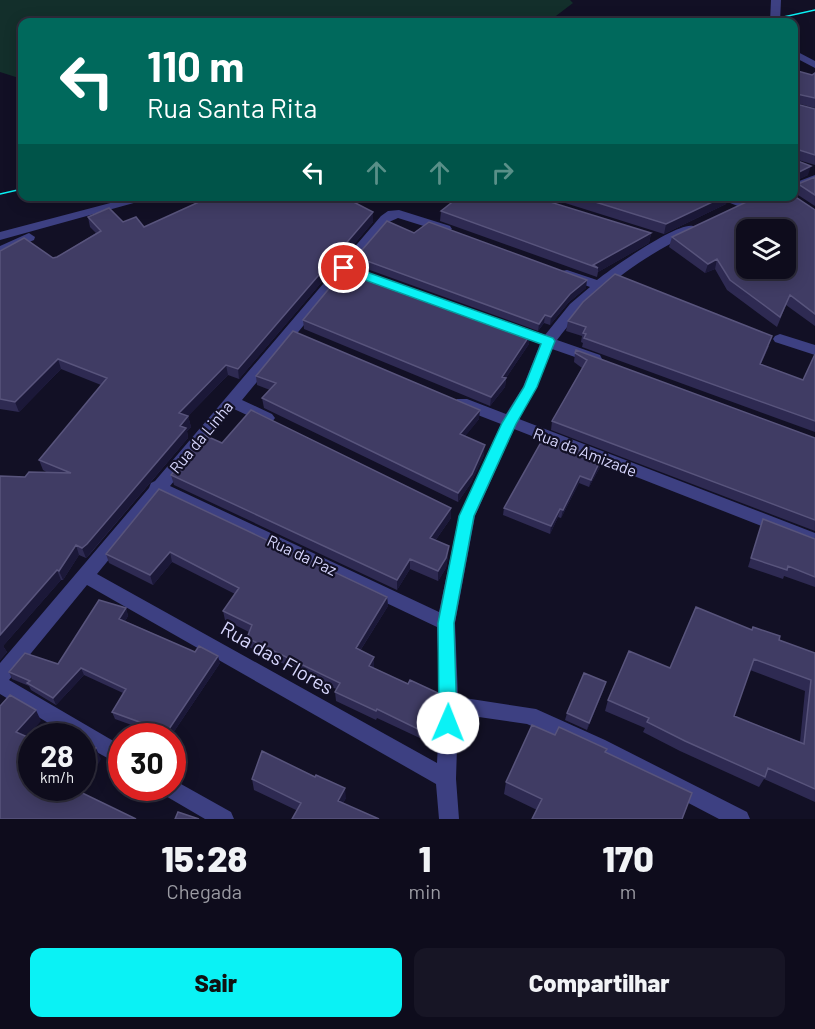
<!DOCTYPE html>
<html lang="pt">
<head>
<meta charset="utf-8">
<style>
  body { margin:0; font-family:Barlow,sans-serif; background:#171525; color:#f1f3f6; height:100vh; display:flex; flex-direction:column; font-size:22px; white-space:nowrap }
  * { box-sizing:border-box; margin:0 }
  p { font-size:20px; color:#9b9ba3 }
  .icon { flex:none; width:33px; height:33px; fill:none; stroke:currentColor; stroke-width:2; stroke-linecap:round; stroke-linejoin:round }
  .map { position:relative; height:819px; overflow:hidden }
  .drawer { display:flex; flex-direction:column; background:#0e0c1c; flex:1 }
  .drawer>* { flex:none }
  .top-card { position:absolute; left:18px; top:18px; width:780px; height:183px; border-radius:12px; box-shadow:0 3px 15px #0003,0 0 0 2px #2e2c3b; background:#00695c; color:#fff; overflow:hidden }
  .buttons { position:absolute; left:736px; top:219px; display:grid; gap:12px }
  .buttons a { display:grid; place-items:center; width:60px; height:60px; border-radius:12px; background:#0e0c1c; box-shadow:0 3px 15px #0003,0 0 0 2px #2e2c3b; font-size:30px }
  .speed { position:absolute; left:18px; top:723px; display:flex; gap:12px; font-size:30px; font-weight:700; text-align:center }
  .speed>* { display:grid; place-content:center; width:78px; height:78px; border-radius:50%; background:#0e0c1c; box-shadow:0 3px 15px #0003,0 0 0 2px #2e2c3b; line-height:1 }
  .speed small { font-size:15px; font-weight:400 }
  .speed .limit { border:9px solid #d22; background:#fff; color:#111 }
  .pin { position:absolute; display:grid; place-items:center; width:51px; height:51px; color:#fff; margin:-26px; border:3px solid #fff; border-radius:50%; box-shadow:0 2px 6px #0007 }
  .me { position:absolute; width:66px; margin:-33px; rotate:1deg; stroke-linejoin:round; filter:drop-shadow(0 0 4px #0008) }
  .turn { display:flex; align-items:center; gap:21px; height:126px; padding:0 30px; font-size:27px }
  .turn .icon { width:78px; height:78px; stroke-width:2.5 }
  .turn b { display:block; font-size:42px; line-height:51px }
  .lanes { display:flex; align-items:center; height:57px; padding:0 30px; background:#0003; justify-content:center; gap:30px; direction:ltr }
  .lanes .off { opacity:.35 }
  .eta { display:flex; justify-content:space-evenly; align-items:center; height:102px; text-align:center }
  .eta b { font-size:36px; font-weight:800; line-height:42px }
  .button { display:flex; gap:12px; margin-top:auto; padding:12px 30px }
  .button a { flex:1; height:69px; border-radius:12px; background:#0af2f5; color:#111; font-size:24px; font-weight:800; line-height:69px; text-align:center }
  .button a+a { background:#171525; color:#f1f3f6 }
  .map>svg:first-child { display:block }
  .green { fill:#132f2b }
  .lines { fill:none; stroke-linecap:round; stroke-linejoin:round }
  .minor { fill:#3d4082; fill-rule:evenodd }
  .tram { stroke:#0af2f5; stroke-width:1.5 }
  .wall { fill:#2e2a52; fill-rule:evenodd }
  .shaded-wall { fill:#1b1838 }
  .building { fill:#403c64; stroke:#58547c; stroke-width:1.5; fill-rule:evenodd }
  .route { fill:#0af2f5; stroke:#069d9f; stroke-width:1.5 }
  .labels { text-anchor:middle; stroke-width:4.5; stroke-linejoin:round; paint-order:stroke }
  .street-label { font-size:16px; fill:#d7d6fd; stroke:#121025 }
  .near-street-label { font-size:20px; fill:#d7d6fd; stroke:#121025 }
</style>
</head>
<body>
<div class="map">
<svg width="815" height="819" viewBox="0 0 815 819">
  <rect width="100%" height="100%" fill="#121025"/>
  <path class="green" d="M0,0H570L573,3L548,22H22V79L0,72Z"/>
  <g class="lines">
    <path class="minor" d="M771,0H781L780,22H770Z
      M794,50L815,61V68L794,57Z
      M815,175V183L794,191V183Z
      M137,196H159L0,240V232Z
      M712,196H732L749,204L743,208Z
      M399,210L450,226L452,229L446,233L398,218L389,222L242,400L272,414L275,418L272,422H262L234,409L170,486L439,612L459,516L501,424L457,407L455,403L457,399H467L506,414L523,387L540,344L508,332L506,329L513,324L545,335L570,304L590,287L562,277L560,274L562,271L567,270L597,280C612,268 677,222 693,226L695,229L693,232C637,260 596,289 557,340L600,355L602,359L595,364L552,349L537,387L519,419L815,533V547L514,429L475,516L455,623L458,697L536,709L605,740L747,812L750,819H719L591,752L527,724L458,714L456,779L459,819H439L436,784L87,585L9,680L122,746V766L82,744V736H70L0,694V663L149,488L151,483L155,481L381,216L388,211ZM161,496L437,627L440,704L437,763L97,574Z
      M29,233L35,237L34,240L0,255V246Z
      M780,334L815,345V355L775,342L773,339L775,336Z
      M172,779L231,812L234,819H205L164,795L161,788H172Z"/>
    <path class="tram" d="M761,22L815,10
      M0,194L22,189"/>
  </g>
  <path class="wall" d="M794,70L812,75L815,73V108L796,103V104L815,109V165L795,159L808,175L795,181L794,190Z
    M815,177V206L795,193L798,184Z
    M448,196H728L726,204L664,234L546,197L537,198L651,233L649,243L598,272L597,277L440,221L441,211L455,200Z
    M815,210V326L786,305L777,327L727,290L715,269L705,273L669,247L672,237Z
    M88,217L123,222L144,227L373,222L239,379L228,375L188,416L191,427L187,431L188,438L90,554L86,558L79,555L63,580H61L3,646L7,652L0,660V476L25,477L48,473L43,470L39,460L101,385L61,369L19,412L0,409V251L53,258L57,257L96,233L90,227Z
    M414,233L586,288L569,302L550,325L544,323L538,331L356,265V257Z
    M303,320L529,344L506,378L505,387L490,406L304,329Z
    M568,321L769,346L761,364L803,380L815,354V432L582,347L583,343L581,342L582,336L566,331Z
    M575,353L815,438V531L551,430L552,421L582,368L574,362Z
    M256,376L479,419L465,436L484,455L471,483L458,502L264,408L262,398L270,390L257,385Z
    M222,443L451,508V518L435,541L448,556L446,568L438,581L410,569L397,590L174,485L171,475Z
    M601,459L600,467L589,487L579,483L561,518L558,517L550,534L503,515L504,508Z
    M159,489L387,597L388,606L360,651L374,657V666L373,668L437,716L424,740L377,718L376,720L336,701L335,692L336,689L249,647L247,638L249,632L225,620L223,611L235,594L172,562L153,585L109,563L106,554Z
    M763,519L815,539V587L784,576L783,579L748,567Z
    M126,608L128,616L125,621L220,663L171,736H162L115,719L112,712L123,693L84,675L56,705L31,690L29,686L12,679L9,672L58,664Z
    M751,630L815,653V802L764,779L759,787L680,751L643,732L645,728L605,711L608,700L670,668ZM750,670L805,691L800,742L734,716Z
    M604,689L587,730L565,720L567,713Z
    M555,735L607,749L537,810L504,794L506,782Z
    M252,779L346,798L343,803L296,810L254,790Z"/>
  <path class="shaded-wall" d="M811,166L808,175L794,182L795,174Z
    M725,196H728L726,204L664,234L666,224Z
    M373,212V222L239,379L238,369Z
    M651,233L649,243L598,272V268L593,265Z
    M717,259L715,269L705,273L708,264Z
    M587,280L586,288L569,302L550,325L551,317L570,294Z
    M545,315L544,323L538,331L539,324Z
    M530,335L529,344L506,378L505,387L490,406L491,397L502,377Z
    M58,359L61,369L19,412L15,402Z
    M226,365L228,375L181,423L179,413Z
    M480,410L479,419L459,444L460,434Z
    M188,416L191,427L187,431L188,438L86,558L82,548Z
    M485,445L484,455L471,483L458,502V493Z
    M601,459L600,467L589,487L591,480Z
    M580,476L579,483L561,518L563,510Z
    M451,508V518L430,548V538Z
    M560,509L558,517L550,534L551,526Z
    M76,545L79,555L63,580L59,571Z
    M449,546L448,556L446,568L438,581V571Z
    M170,552L172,562L153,585L150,575Z
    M410,559V569L397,590V580Z
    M57,570L61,580L3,646L7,652L0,660V635Z
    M387,597L388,606L356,657V648Z
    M126,608L128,616L122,626L119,619Z
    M218,656L220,663L171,736H168L167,732Z
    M374,657V666L369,675V666Z
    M81,668L84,675L56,705L53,698Z
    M606,682L604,689L587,730L589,723Z
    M438,707L437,716L424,740V732Z
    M36,710L41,721L22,743L16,732Z
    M96,748L101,759L79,799L74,789L75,788H82V773Z
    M345,788L346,798L339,811L338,801Z"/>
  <path class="building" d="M794,70L812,75L815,73V98L797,94L794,96L796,104L815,109V155L796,149L795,160L811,166L795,174L796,183L794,184Z
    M815,177V195L798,184Z
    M212,196H342L373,212L238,369L226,365L179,413L188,416L180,426L186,428L87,544L82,548L76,545L59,571L57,570L0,635V476L25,477L29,472L71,473L39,460L107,378L58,359L15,402L0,399V251L24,238L53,258L57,257L101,231L88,217L109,208L123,222L136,217L144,227Z
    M460,196H536L537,198L651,233L593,265L598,268L441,211Z
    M576,196H725L666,224Z
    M759,196H794L815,210V314L790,295L780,317L730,280L717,259L708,264L672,237ZM747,230H786V268H747Z
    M387,221L414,233L429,222L587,280L570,294L551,317L545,315L539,324L356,257Z
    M346,268L530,335L502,377L506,378L491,397L303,320Z
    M615,274L772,336L760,364L803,380L815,354V421L584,338L586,334L583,333L586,327L568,321L583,302Z
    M293,331L480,410L460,434L485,445L472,474L458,493L262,398L276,383L256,376Z
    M576,350L815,438V520L552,421L587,360L575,353Z
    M251,410L451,508L430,538L449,546L446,558L438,571L410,559L397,580L171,475L204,435L222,443Z
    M544,437L601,459L591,480L580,476L563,510L560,509L551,526L504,508Z
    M159,489L387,597L356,648L374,657L369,666L408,684L410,680L438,693V707L424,732L377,709L376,711L335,692L340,683L247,638L252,625L223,611L239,588L170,552L150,575L106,554Z
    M763,519L815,539V577L788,566L787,570L751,558Z
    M99,600L126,608L119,619L195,652L199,646L218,656L167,732L112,712L126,689L81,668L53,698L27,683L30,681L9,672L25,653L58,664Z
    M696,607L752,630L753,627L780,636L779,640L815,653V789L768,768L765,777L685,741L647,722L649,718L608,700L629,651L670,668ZM754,659L811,680L804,744L734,716Z
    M584,673L606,682L589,723L567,713Z
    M10,695L36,710L16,732L32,739V788H75L74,789L136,819H0V706Z
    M532,725L555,735L559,727L607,749L605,752L692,793L682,819H532L542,799L506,782Z
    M82,744L96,748L82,773Z
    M262,751L315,777L316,775L345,788L338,801L379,819H292L301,803L252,779Z
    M178,812L199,819H175Z"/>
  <path class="route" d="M344,264L553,338L555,341L537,387L516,424L474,516L454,623L457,723L454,728L448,731L442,728L439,723L438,623L459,516L502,423L524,387L541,344L340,271L338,268Z"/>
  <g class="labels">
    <g class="street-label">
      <text transform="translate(201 437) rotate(-50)" y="6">Rua da Linha</text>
      <text transform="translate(585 452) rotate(21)" y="6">Rua da Amizade</text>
      <text transform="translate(302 555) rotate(25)" y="6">Rua da Paz</text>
    </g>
    <g class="near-street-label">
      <text transform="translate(277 658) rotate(30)" y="7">Rua das Flores</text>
    </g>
  </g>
</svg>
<div class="buttons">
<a><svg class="icon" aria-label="layers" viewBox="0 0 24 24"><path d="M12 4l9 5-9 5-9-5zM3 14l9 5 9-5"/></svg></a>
</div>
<div class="speed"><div>28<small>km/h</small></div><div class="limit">30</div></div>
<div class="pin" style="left:344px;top:268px;background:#d93025"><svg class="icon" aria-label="arrive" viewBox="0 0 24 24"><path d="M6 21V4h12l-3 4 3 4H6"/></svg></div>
<svg class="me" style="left:448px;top:723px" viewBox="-20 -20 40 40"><circle r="19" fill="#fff"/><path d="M0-13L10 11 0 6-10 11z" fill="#0af2f5"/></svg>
<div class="top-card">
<div class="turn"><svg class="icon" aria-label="left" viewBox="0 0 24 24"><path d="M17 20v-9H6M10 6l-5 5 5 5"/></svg><div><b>110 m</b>Rua Santa Rita</div></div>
<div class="lanes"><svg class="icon" aria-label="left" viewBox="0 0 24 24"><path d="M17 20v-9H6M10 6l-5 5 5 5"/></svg><svg class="icon off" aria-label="ahead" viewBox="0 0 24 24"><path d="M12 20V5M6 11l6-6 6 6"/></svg><svg class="icon off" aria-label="ahead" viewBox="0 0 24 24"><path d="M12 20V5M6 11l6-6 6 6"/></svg><svg class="icon off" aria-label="right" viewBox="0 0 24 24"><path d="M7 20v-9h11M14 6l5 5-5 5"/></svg></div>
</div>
</div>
<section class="drawer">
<div class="eta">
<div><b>15:28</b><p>Chegada</p></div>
<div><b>1</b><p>min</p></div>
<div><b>170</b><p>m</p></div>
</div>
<div class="button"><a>Sair</a><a>Compartilhar</a></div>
</section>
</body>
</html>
